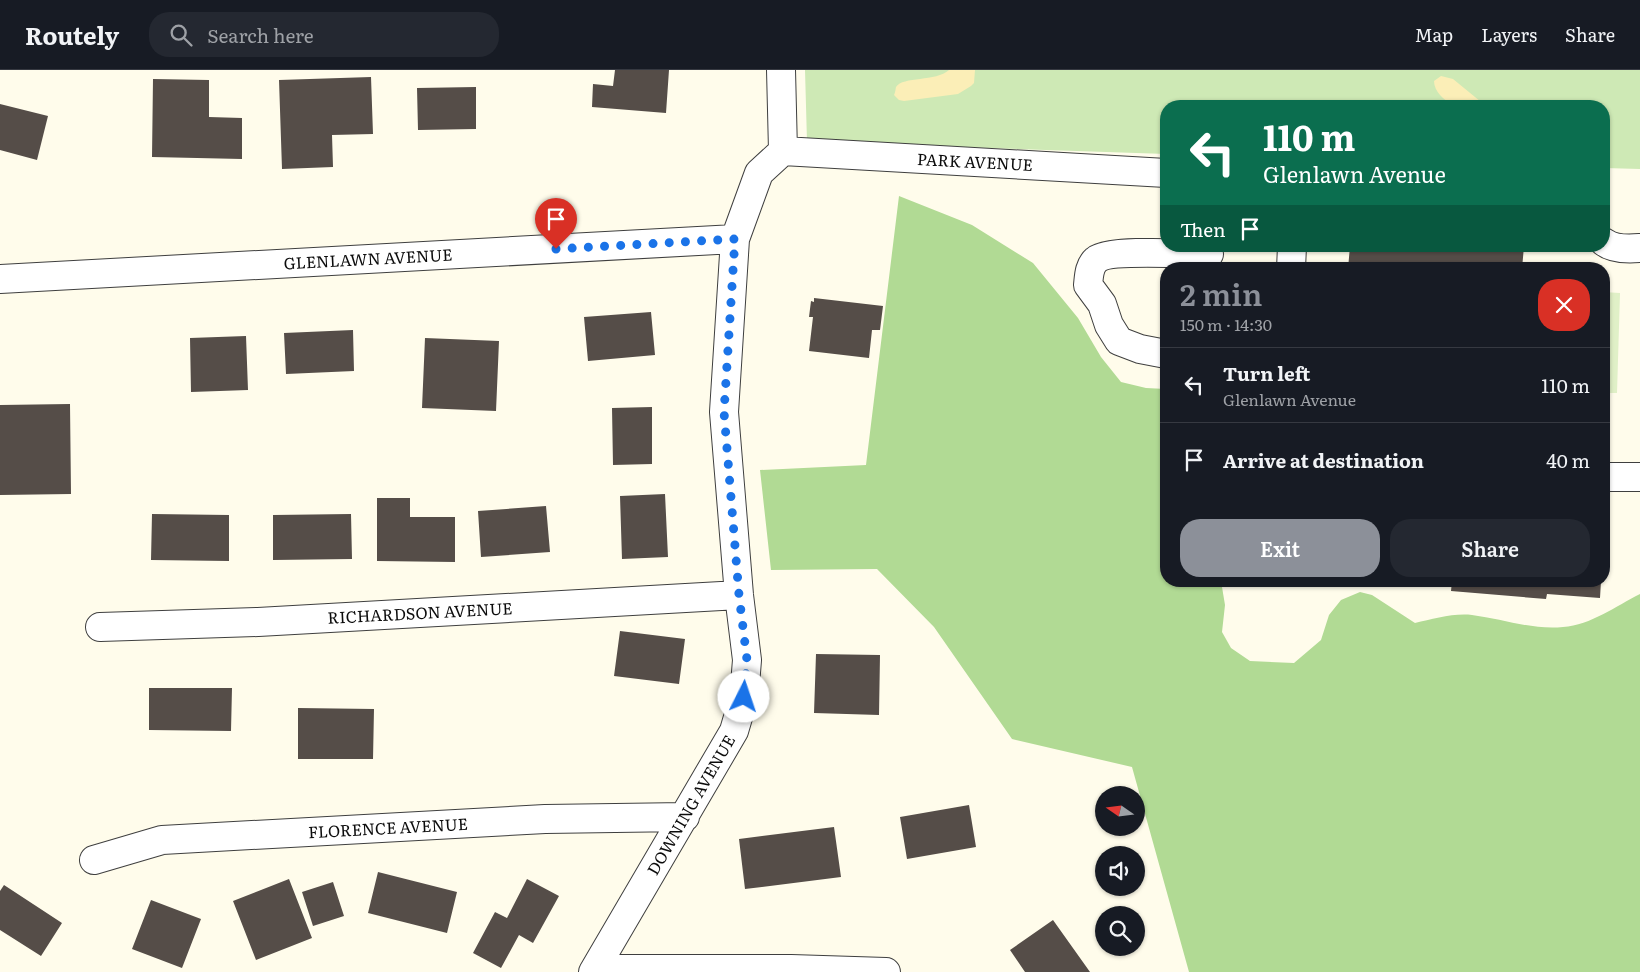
<!DOCTYPE html>
<html lang="en">
<head>
<meta charset="utf-8">
<style>
  body { margin:0; font-family:Literata,serif; background:#242831; color:#f1f3f6; height:100vh; display:flex; flex-direction:column; font-size:19px; white-space:nowrap }
  * { box-sizing:border-box; margin:0 }
  p { font-size:16px; color:#9ea1a6 }
  .icon { flex:none; width:28px; height:28px; fill:none; stroke:currentColor; stroke-width:2; stroke-linecap:round; stroke-linejoin:round }
  .map { position:relative; flex:1; overflow:hidden }
  .drawer { position:absolute; left:1160px; top:192px; width:450px; height:325px; display:flex; flex-direction:column; background:#171b24; border-radius:20px; box-shadow:0 1px 4px #0004 }
  .drawer>* { flex:none }
  .banner { position:absolute; left:1160px; top:30px; width:450px; height:152px; border-radius:20px; box-shadow:0 1px 4px #0004; background:#0b6e4f; color:#fff; overflow:hidden }
  .needle { width:32px; rotate:284deg }
  .controls { position:absolute; left:1095px; top:716px; display:grid; gap:10px }
  .controls a { display:grid; place-items:center; width:50px; height:50px; border-radius:50%; background:#171b24; box-shadow:0 1px 4px #0004; font-size:25px }
  .pin { position:absolute; display:grid; place-items:center; width:42px; height:42px; color:#fff; margin:-51px -21px; border-radius:50% 50% 50% 0; rotate:-45deg; box-shadow:0 0 5px #0007 }
  .pin .icon { rotate:45deg }
  .me { position:absolute; width:55px; margin:-28px; rotate:4deg; stroke-linejoin:round; filter:drop-shadow(0 0 4px #0008) }
  .turn { display:flex; align-items:center; gap:18px; height:105px; padding:0 20px; font-size:22px }
  .turn .icon { width:65px; height:65px; stroke-width:2.5 }
  .turn b { display:block; font-size:35px; line-height:42px }
  .then { display:flex; align-items:center; height:48px; padding:0 20px; background:#0003; gap:10px; font-size:19px }
  .round { display:grid; place-items:center; flex:none; width:52px; height:52px; border-radius:20px; background:#242831 }
  .head { display:flex; align-items:center; justify-content:space-between; height:85px; padding:0 20px }
  h1 { font-size:30px; font-weight:600; line-height:38px; color:#8c9099 }
  .action { display:flex; gap:10px; margin-top:auto; padding:10px 20px }
  .action a { flex:1; height:58px; border-radius:20px; background:#8c9099; color:#fff; font-size:20px; font-weight:600; line-height:58px; text-align:center }
  .action a+a { background:#242831; color:#f1f3f6 }
  ul { padding:0; list-style:none }
  li { display:flex; align-items:center; gap:15px; height:75px; padding:0 20px; border-top:1px solid #363941 }
  li div { flex:1 }
  li b { display:block; font-size:19px }
  li em { font-style:normal }
  header { display:flex; align-items:center; gap:30px; box-sizing:border-box; height:70px; padding:0 25px; background:#171b24; border-bottom:1px solid #363941 }
  header strong { font-size:24px }
  nav { display:flex; gap:28px; margin-inline-start:auto; font-size:18px }
  .search { width:350px; height:45px; background:#242831; display:flex; align-items:center; gap:12px; box-sizing:border-box; padding:0 18px; border-radius:20px; color:#9ea1a6; font-size:19px }
  .map>svg:first-child { display:block }
  .green { fill:#cee9b5 }
  .forest { fill:#b1da94 }
  .sand { fill:#fbeeb7 }
  .pitch { fill:#e0f0c7 }
  .building { fill:#554d48 }
  .lines { fill:none; stroke-linecap:round; stroke-linejoin:round }
  .minor-casing { stroke:#3f3f3f; stroke-width:30 }
  .minor { stroke:#fff; stroke-width:28 }
  .route { stroke:#1a73e8; stroke-width:9; stroke-dasharray:0 16.2 }
  .labels { text-anchor:middle; stroke-width:5; stroke-linejoin:round; paint-order:stroke }
  .street-label { font-size:16px; fill:#0c0c0c; stroke:#fff }
</style>
</head>
<body>
<header>
<strong>Routely</strong>
<div class="search"><svg class="icon" aria-label="search" viewBox="0 0 24 24"><circle cx="10" cy="10" r="6"/><path d="M15 15l6 6"/></svg>Search here</div>
<nav><a>Map</a><a>Layers</a><a>Share</a></nav>
</header>
<div class="map">
<svg width="1640" height="902" viewBox="0 0 1640 902">
  <rect width="100%" height="100%" fill="#fffceb"/>
  <path class="green" d="M805,0H1640V99L1604,98V36H1166V84L807,72Z"/>
  <path class="forest" d="M899,126L972,155L1033,193L1078,248L1101,287L1121,312L1146,318L1166,319V511H1221L1225,535L1222,562L1231,578L1250,591L1294,593L1321,570L1329,545L1341,530L1360,522L1372,525L1415,553C1433,549 1453,543 1472,545C1503,549 1532,560 1563,557C1591,555 1616,536 1640,524V902H1189L1132,697L1012,669L934,557L877,499L771,500L760,400L866,395Z"/>
  <path class="sand" d="M949,0H975L974,13L971,16L958,24L904,31L899,30L894,25C895,24 896,17 896,17C903,6 936,12 949,0Z
    M1441,6L1453,9L1486,36C1478,36 1460,38 1454,35C1444,31 1434,21 1434,11Z"/>
  <path class="pitch" d="M1604,222L1620,223L1617,323H1604Z"/>
  <path class="building" d="M615,0H669L666,43L592,37L593,14L613,16Z
    M371,7L373,64L332,65L333,97L282,99L279,10Z
    M153,9L209,10V47L242,48V89L152,87Z
    M476,17V59L418,60L417,18Z
    M0,34L48,46L37,90L0,80Z
    M1350,176H1524L1522,199H1348Z
    M814,228L883,236L880,260H872L869,288L809,281L813,247H809L811,231L814,232Z
    M651,242L655,285L588,291L584,247Z
    M353,260L354,301L286,304L284,263Z
    M246,266L248,320L191,322L190,268Z
    M425,268L499,271L496,341L422,338Z
    M70,334L71,424L0,425V335Z
    M652,337V394L613,395L612,338Z
    M665,424L668,487L622,489L620,426Z
    M377,428H410V447H455V492L377,491Z
    M546,436L550,482L481,487L478,441Z
    M152,444L229,445V491L151,490Z
    M351,444L352,489L273,490V445Z
    M1452,511H1601L1600,528L1547,524L1546,529L1451,521Z
    M620,561L685,569L679,614L614,606Z
    M816,584L880,585L879,645L814,643Z
    M149,618H232L231,661L149,660Z
    M298,638L374,639L373,689H298Z
    M969,735L976,777L907,789L900,747Z
    M834,757L841,807L745,819L739,769Z
    M378,802L457,822L447,863L368,843Z
    M289,809L312,868L256,890L233,831Z
    M527,809L559,826L533,873L519,865L501,898L473,883L495,842L507,848Z
    M333,812L344,846L313,856L302,822Z
    M4,815L62,853L41,886L0,860V821Z
    M151,830L201,849L182,898L132,879Z
    M1053,850L1090,902H1025L1010,880Z"/>
  <g class="lines">
    <defs>
      <path id="minor" d="M783,81L1166,103
        M1604,172C1613,179 1629,179 1640,178
        M1291,199L1292,176
        M0,209L735,169
        M1166,284L1140,279L1119,271L1109,255L1102,234L1088,215C1089,206 1089,196 1096,190C1108,179 1189,184 1209,184
        M1604,407H1640
        M100,557L258,552L739,525
        M94,790L162,770L545,749L685,747
        M595,899H791L886,902
        M593,902L734,661L744,627L747,590L739,525L724,342L735,169L759,103L783,81L781,0"/>
    </defs>
    <use href="#minor" class="minor-casing"/>
    <use href="#minor" class="minor"/>
  </g>
  <g class="lines">
    <path class="route" d="M556,179L735,169L724,342L739,525L747,590L744,627"/>
  </g>
  <g class="labels">
    <g class="street-label">
      <text transform="translate(975 92) rotate(3)" y="6">PARK AVENUE</text>
      <text transform="translate(368 189) rotate(-3)" y="6">GLENLAWN AVENUE</text>
      <text transform="translate(420 543) rotate(-3)" y="6">RICHARDSON AVENUE</text>
      <text transform="translate(691 735) rotate(-60)" y="6">DOWNING AVENUE</text>
      <text transform="translate(388 758) rotate(-3)" y="6">FLORENCE AVENUE</text>
    </g>
  </g>
</svg>
<div class="controls">
<a><svg class="needle" viewBox="-14 -14 28 28"><path d="M0-13l5 13h-10z" fill="#e53935"/><path d="M0 13l5-13h-10z" fill="#9ea1a6"/></svg></a>
<a><svg class="icon" aria-label="sound" viewBox="0 0 24 24"><path d="M4 9h4l5-4v14l-5-4H4zM17 9q2 3 0 6"/></svg></a>
<a><svg class="icon" aria-label="search" viewBox="0 0 24 24"><circle cx="10" cy="10" r="6"/><path d="M15 15l6 6"/></svg></a>
</div>
<div class="pin" style="left:556px;top:179px;background:#d93025"><svg class="icon" aria-label="arrive" viewBox="0 0 24 24"><path d="M6 21V4h12l-3 4 3 4H6"/></svg></div>
<svg class="me" style="left:744px;top:627px" viewBox="-20 -20 40 40"><circle r="19" fill="#fff"/><path d="M0-13L10 11 0 6-10 11z" fill="#1a73e8"/></svg>
<div class="banner">
<div class="turn"><svg class="icon" aria-label="left" viewBox="0 0 24 24"><path d="M17 20v-9H6M10 6l-5 5 5 5"/></svg><div><b>110 m</b>Glenlawn Avenue</div></div>
<div class="then">Then<svg class="icon" aria-label="arrive" viewBox="0 0 24 24"><path d="M6 21V4h12l-3 4 3 4H6"/></svg></div>
</div>
<section class="drawer">
<div class="head"><div><h1>2 min</h1><p>150 m · 14:30</p></div><a class="round" style="background:#d93025;color:#fff"><svg class="icon" aria-label="close" viewBox="0 0 24 24"><path d="M6 6l12 12M18 6L6 18"/></svg></a></div>
<ul>
<li><svg class="icon" aria-label="left" viewBox="0 0 24 24"><path d="M17 20v-9H6M10 6l-5 5 5 5"/></svg><div><b>Turn left</b><p>Glenlawn Avenue</p></div><em>110 m</em></li>
<li><svg class="icon" aria-label="arrive" viewBox="0 0 24 24"><path d="M6 21V4h12l-3 4 3 4H6"/></svg><div><b>Arrive at destination</b></div><em>40 m</em></li>
</ul>
<div class="action"><a>Exit</a><a>Share</a></div>
</section>
</div>
</body>
</html>
